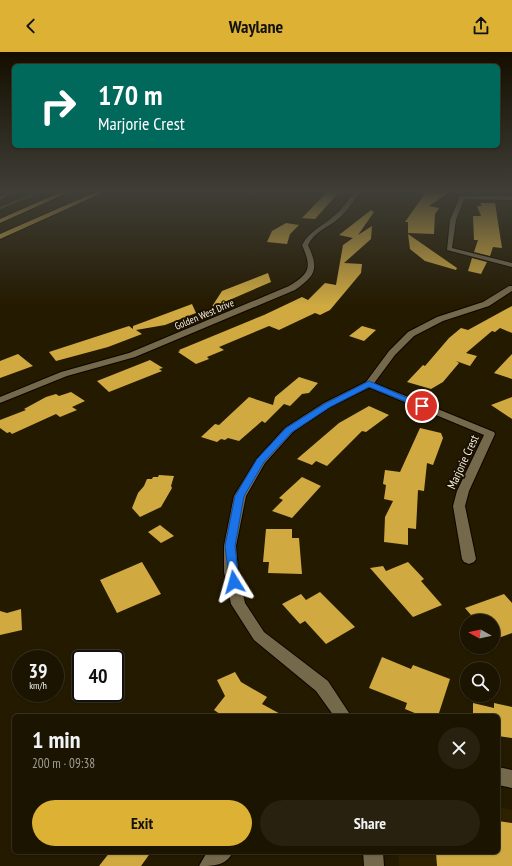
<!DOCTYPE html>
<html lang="en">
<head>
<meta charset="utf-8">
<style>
  body { margin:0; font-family:"PT Sans Narrow",sans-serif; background:#28210f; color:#f1f3f6; height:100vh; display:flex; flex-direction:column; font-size:15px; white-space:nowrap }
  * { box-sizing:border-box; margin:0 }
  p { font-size:13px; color:#a09e99 }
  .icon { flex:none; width:22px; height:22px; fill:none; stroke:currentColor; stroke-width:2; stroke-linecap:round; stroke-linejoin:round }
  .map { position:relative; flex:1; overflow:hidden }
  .drawer { position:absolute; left:12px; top:662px; width:488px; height:140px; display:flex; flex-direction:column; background:#1b1400; border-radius:6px; box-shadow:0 1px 3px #0004,0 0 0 1px #393322 }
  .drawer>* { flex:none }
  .guide { position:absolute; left:12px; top:12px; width:488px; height:84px; border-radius:6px; box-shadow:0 1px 3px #0004,0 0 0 1px #393322; background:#00695c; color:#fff; overflow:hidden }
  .needle { width:26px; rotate:278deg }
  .controls { position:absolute; left:460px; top:562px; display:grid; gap:8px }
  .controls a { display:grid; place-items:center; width:40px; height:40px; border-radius:50%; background:#1b1400; box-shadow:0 1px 3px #0004,0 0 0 1px #393322; font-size:20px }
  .speed { position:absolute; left:12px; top:598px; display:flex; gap:8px; font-size:20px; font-weight:700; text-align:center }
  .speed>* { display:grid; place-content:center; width:52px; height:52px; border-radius:50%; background:#1b1400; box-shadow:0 1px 3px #0004,0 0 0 1px #393322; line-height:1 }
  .speed small { font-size:10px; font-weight:400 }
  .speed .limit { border:2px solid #111; border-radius:6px; background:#fff; color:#111 }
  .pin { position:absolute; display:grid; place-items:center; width:34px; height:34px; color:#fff; margin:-17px; border:2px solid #fff; border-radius:50%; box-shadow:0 1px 4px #0007 }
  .me { position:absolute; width:44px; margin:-22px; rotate:352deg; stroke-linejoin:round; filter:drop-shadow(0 0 3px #0008) }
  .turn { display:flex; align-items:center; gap:14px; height:84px; padding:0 20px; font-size:18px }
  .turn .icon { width:52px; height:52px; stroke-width:2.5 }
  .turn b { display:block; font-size:28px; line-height:34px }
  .round { display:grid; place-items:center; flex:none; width:42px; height:42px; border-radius:21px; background:#28210f }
  .summary { display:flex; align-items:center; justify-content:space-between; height:68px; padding:0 20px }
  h1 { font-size:24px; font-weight:700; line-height:30px }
  .cta { display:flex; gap:8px; margin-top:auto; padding:8px 20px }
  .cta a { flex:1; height:46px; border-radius:24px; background:#ddb133; color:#111; font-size:16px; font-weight:700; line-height:46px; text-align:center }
  .cta a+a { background:#28210f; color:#f1f3f6 }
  header { display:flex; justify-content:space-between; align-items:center; height:52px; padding:0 20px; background:#ddb133; color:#111; font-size:18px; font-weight:700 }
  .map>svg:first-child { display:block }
  .built { fill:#2e2100 }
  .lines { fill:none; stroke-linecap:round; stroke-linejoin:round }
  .stream { stroke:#6c5720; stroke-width:2 }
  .building { fill:#d0aa41 }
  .minor-casing { stroke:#0d0500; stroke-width:2 }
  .tertiary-casing { stroke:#0d0500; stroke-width:2 }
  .motorway-casing { stroke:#0d0500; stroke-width:2 }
  .minor { fill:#74694b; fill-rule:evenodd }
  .tertiary { fill:#74694b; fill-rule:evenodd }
  .motorway { fill:#cea83f; fill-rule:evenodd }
  .route { fill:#1a73e8; stroke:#114b97 }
  .labels { text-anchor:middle; stroke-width:4; stroke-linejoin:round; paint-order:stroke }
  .far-street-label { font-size:10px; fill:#f8f2e1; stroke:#1b1100 }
  .street-label { font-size:12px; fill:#f8f2e1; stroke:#1b1100 }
</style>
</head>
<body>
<header><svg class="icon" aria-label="back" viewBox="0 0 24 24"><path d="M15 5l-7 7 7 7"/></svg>Waylane<svg class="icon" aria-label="share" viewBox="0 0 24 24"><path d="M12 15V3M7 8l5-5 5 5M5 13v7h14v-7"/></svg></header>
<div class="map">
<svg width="512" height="814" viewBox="0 0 512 814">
  <rect width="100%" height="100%" fill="#241a00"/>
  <path class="built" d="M498,755L512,758V814H399L398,800H498Z"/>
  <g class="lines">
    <path class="stream" d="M0,156L40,140"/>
  </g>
  <path class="building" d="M327,140H339L315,167L302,166Z
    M426,140H449L429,154L439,156L435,162L434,182L408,181V170H405Z
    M480,151H495L502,196L493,195L490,204L474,200L478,188H474L473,164H481L477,154H482Z
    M371,158L374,160L358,183L372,174L371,187L344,211L362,212L361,221L330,258L320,263L315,261L279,278L269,274L219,295L224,298L207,305L209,307L196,312L178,300L180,299L179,298L264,263L302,245L308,248L325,231L336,233L343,193L353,186L339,183Z
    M286,171L299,173L290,182L287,192L267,190L272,179Z
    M408,182L457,216L456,218L425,209L410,197Z
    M472,206L487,210L481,222L468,219Z
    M268,221L271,230L211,256L222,239Z
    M192,252L196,261L165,273L136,278L142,282L108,295L56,309L49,300L129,274L133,277V274Z
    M512,254V281L500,276L495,280L492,279L466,301L477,304L470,314L456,309L459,311L443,330L431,337L407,330L423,313L425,314L449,286L461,276L468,278Z
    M362,274L376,278L364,289L349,284Z
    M18,302L33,314L0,326V309Z
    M512,302V327L494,321Z
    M150,308L163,316L159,317L162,319L109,340L97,329Z
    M299,325L318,331L309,341L302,342L290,354L284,352L265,371L262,369L239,389L228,386L225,388L221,387L217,390L201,385L215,372L219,373L249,345L273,353L275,345Z
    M71,340L85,349L72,355L77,358L60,365L56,362L12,382L10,380L7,381L0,376V368L26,358L24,357L46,345L56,342L59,344Z
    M512,345V367L491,353Z
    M369,354L389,363L366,380L362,379L327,414L316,409L312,413L297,407L339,371Z
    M420,376L441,381L443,386L433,413L427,411L424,439L418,438L416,477L408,476V493L384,490L385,465L393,449L384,447L386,433L383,432L385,418L400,420Z
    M159,423L174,424L171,434L172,436L161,455L140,465L132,456L138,441L144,434L147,427H152L153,425H158Z
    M302,425L321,434L292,466L272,459L283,448L279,446Z
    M160,473L174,484L161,491L148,480Z
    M266,477H292V486H299L302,522L268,521L269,510H263Z
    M142,510L161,542L117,561L100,528Z
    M408,510L424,527L421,529L442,553L413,565L370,516L383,514L386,519Z
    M320,540L355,575L326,592L305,569L300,572L282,552L301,542L306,548Z
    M504,542L512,551V581L493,588V569H476L465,556Z
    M21,557L22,578L0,583V559L7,561Z
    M382,605L411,617L413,613L450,627L438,664H422L405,657L407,651L369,636Z
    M235,620L241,630L267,645L262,652L284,664H223L214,658L225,644L217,628Z
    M473,651L494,656V651L512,655V686L498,684V664H473Z
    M498,769L512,771V814H437L436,800H498Z
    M110,800H151L141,814H99Z"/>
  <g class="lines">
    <defs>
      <path id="minor" d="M354,140H360C353,149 347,160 338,167C327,176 315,179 308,193C319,217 316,223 295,238L135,305L67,324L0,351V345L61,320L129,301L289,234C310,221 312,216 302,193C310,178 322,175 334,164C342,158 348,148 354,140Z
        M460,144H512V148L464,147L456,168L452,196L512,211V215L447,198L450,168Z
        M369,329L494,380L495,382L469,439L465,454L476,507L474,510L469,512L464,510L462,507L453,454L457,439L484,383L366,334L364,332Z
        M498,715L512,718V736L498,733Z
        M207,800H233C226,814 214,814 199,814Z"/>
      <path id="tertiary" d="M9,140H16L0,148V144Z
        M509,234H512V239L489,254L443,269L414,284L395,303L372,334L330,355L293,380L265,411L246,444L236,494L238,520L245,551L264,580L328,629L351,664H334L316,639L254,588L231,552L224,520V494L234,444L257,407L285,376L324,351L366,330L389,299L408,280L437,265L483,250Z
        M363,800H383L384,814H364Z"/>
      <path id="motorway" d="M61,140H69L0,171V167Z
        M96,140H104L0,187V182Z"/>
    </defs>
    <use href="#minor" class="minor-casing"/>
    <use href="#tertiary" class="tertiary-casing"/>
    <use href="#motorway" class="motorway-casing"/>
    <use href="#minor" class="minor"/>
    <use href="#tertiary" class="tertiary"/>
    <use href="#motorway" class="motorway"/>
  </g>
  <linearGradient id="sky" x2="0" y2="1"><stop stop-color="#140e00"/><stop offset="0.55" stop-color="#3f3e37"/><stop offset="1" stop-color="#3f3e37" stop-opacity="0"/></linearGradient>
  <rect width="512" height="254" fill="url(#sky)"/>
  <path class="route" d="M369,329L426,354L419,355L369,335L330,355L292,380L264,410L244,444L235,494L239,530L238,533H230L225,494L235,444L257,407L286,376L324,352Z"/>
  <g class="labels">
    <g class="far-street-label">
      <text transform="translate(204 262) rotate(-23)" y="4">Golden West Drive</text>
    </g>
    <g class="street-label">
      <text transform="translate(463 410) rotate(-65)" y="4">Marjorie Crest</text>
    </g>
  </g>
</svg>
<div class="controls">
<a><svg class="needle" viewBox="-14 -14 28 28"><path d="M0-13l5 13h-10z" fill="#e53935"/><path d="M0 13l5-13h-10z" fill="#a09e99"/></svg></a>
<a><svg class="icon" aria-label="search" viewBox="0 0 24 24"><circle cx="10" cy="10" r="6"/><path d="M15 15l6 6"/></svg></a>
</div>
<div class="speed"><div>39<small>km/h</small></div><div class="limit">40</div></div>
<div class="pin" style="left:422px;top:354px;background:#d93025"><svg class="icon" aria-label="arrive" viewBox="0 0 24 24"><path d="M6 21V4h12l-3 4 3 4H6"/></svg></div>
<svg class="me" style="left:234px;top:530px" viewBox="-20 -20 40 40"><path d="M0-17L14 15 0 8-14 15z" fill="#1a73e8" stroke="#fff" stroke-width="4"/></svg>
<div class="guide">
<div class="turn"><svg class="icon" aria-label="right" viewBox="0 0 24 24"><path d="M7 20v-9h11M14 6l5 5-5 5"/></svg><div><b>170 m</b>Marjorie Crest</div></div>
</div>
<section class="drawer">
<div class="summary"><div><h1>1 min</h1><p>200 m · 09:38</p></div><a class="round"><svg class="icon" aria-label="close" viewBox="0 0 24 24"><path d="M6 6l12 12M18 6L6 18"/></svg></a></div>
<div class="cta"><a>Exit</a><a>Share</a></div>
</section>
</div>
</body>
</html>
